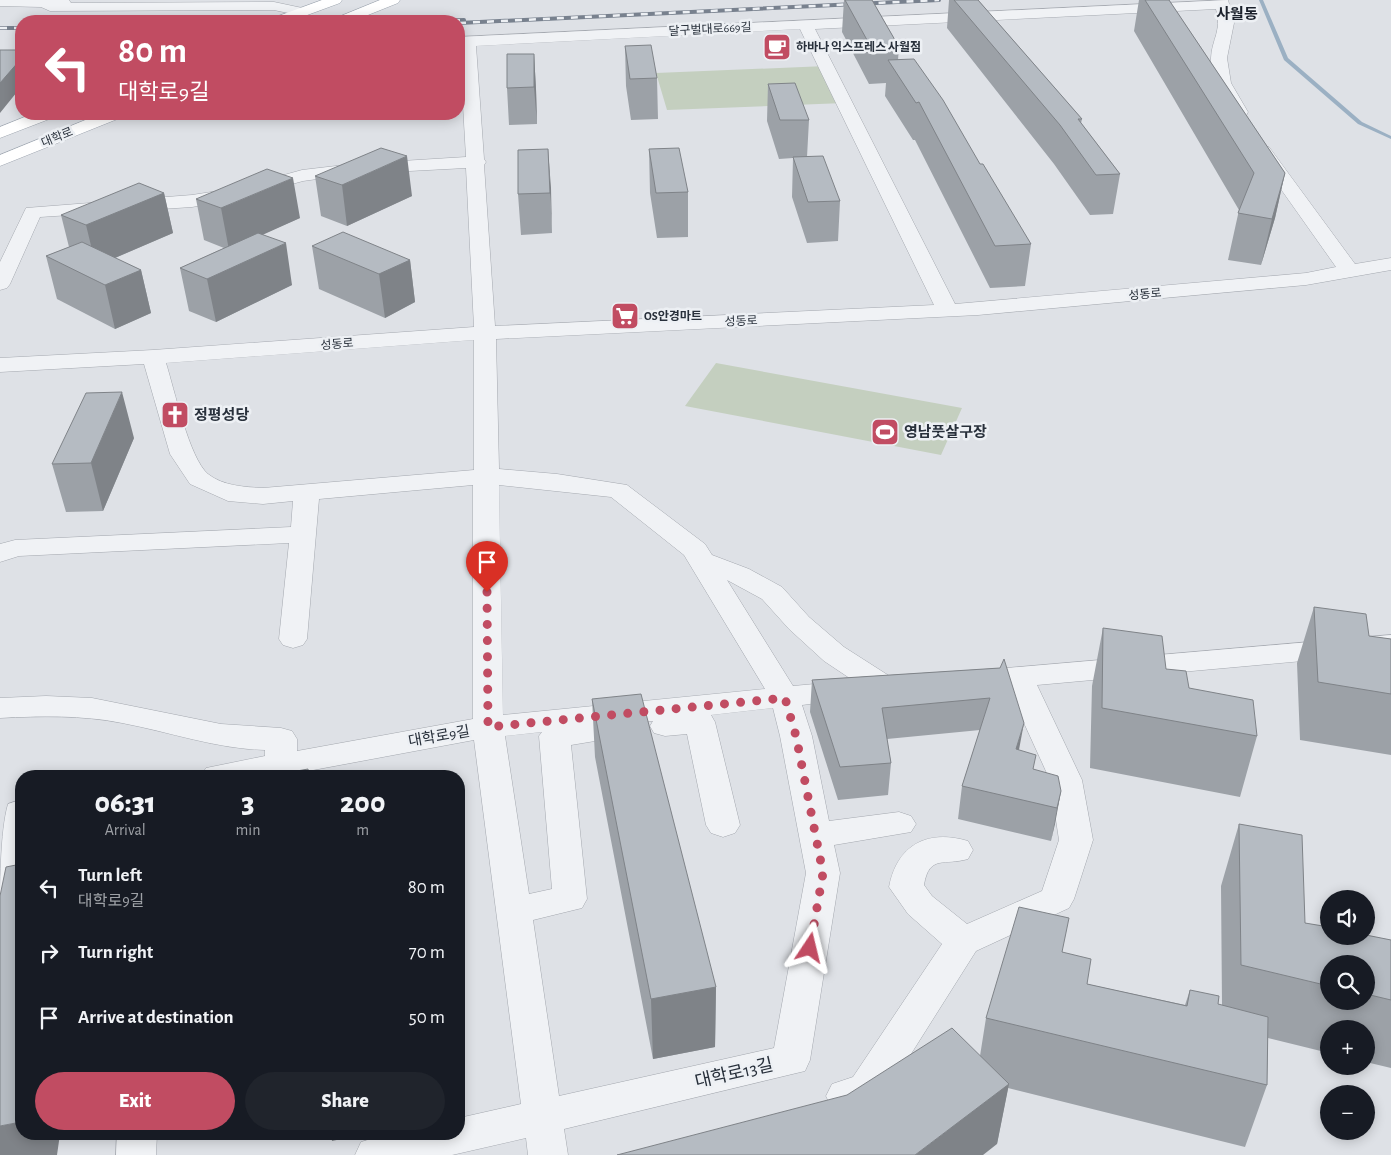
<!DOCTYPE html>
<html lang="en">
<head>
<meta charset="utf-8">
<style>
  body { margin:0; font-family:"Alegreya Sans","Noto Sans KR",sans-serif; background:#20242c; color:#f1f3f6; height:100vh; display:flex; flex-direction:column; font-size:19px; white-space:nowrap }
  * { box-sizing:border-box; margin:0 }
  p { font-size:16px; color:#9ea1a6 }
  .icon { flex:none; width:28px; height:28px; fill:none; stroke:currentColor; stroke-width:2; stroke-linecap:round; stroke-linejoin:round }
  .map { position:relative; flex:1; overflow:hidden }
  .panel { position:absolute; left:15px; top:770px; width:450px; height:370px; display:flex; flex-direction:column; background:#171b24; border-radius:20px; box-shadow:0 2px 12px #0003 }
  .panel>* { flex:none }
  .banner { position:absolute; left:15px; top:15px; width:450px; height:105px; border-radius:20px; box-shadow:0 2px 12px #0003; background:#c14c62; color:#fff; overflow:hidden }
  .buttons { position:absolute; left:1320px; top:890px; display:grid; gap:10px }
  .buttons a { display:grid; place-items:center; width:55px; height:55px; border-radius:50%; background:#171b24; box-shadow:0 2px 12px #0003; font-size:25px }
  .pin { position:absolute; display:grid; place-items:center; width:42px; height:42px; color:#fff; margin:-51px -21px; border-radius:50% 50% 50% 0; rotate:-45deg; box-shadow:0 0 5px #0007 }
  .pin .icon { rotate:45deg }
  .me { position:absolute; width:55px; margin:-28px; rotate:10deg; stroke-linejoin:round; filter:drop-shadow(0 0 4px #0008) }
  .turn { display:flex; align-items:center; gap:18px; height:105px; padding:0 20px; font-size:22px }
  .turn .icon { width:65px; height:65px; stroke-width:2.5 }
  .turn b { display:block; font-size:35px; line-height:42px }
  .eta { display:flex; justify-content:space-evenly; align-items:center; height:85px; text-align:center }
  .eta b { font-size:30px; font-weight:800; line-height:35px }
  .cta { display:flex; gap:10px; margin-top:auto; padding:10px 20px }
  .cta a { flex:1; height:58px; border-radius:30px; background:#c14c62; color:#fff; font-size:20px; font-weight:800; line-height:58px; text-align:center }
  .cta a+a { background:#20242c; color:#f1f3f6 }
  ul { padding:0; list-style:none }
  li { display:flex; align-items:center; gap:15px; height:65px; padding:0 20px }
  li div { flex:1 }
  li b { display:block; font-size:19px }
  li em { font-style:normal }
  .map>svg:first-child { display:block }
  .green { fill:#c4cfbf }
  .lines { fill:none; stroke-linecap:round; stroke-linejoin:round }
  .stream { fill:#9bb0c3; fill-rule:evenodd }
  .minor-casing { stroke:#a4a8af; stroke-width:1 }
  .major-casing { stroke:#9ea6b0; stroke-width:1 }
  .minor { fill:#f0f2f5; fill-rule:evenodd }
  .major { fill:#fff; fill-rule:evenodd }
  .rail-casing { stroke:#78818e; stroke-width:4 }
  .rail { stroke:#edf0f4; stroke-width:2.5; stroke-dasharray:7; stroke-linecap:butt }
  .wall { fill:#9ca1a7; fill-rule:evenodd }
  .shaded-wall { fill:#7f8388 }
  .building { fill:#b5bbc2; stroke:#7f8388 }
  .route { stroke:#c14c62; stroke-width:9; stroke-dasharray:0 16.2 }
  .labels { text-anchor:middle; stroke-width:5; stroke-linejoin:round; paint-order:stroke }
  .far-street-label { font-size:12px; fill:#28303b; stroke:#edf0f4 }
  .far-poi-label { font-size:12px; font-weight:bold; fill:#28303b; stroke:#edf0f4; text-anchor:start }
  .far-quarter-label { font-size:15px; font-weight:bold; fill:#1b212c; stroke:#edf0f4 }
  .poi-label { font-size:15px; font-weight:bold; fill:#28303b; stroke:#edf0f4; text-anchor:start }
  .street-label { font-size:15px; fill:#28303b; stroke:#edf0f4 }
  .near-street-label { font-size:18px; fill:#28303b; stroke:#edf0f4 }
</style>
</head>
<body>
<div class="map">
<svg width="1391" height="1155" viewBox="0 0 1391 1155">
  <rect width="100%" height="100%" fill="#dee1e6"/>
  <path class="green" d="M826,66L844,103L667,110L656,73Z
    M716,363L962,408L941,455L685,406Z"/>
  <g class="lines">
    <path class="stream" d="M1259,0H1263L1288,58L1362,122L1391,136V139L1358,124L1284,60Z"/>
    <defs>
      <path id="minor" d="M0,0H69L71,3L274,2L307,9L309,12L302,16L274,10L50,11L41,7L0,6Z
        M1228,0L1234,23L1227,58L1231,83L1248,112L1246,116H1234C1223,99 1210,79 1211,58C1212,38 1222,32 1216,9L815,29L955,304L1306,273L1336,267L1254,151L1257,147H1269L1355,264L1391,258V270L1306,285L978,315L496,339L499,469L557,474L627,485L705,544L712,555L749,569L782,587L809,617L844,647L894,679L898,686L894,693L883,696L872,693L824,661L789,629L762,599L727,580L793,686L847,681L858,684L862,691L858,698L802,705L812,736L829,821L899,812L911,816L916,824L911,832L834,845L840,873L810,1060L805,1071L564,1129L568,1155H528L526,1138L452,1155H355L361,1142C392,1131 425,1134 459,1134V1118L521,1104L474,740L281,776H201L206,768L265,756V750C217,749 170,732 122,723C82,715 41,716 0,718V698L46,696L92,698L221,724L281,728L292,731L297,739V751L473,719V485L319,499L307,639L303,645L293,648L283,645L279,639L289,543L19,556L0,562V544L15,540L291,527L293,501L263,504L228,501L190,484L170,454L144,364L0,372V358L153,350L474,327L466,168L353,174L303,181L238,199L192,207L40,217L10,284L7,288L0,290V262L26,208L192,195L237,188L302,170L353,164L466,157L459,37ZM800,29L934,305L495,326L484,165L486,162L484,159L476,46ZM474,340V470L263,488C245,487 223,486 208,474C189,458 174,388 166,363ZM499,485L611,497L684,555L765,689L503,715ZM773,708L780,736L806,873L774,1048L559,1096L533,920L582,908L587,899L571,745L601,740L606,733L601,726L653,721L650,726L654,733L665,736L687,734L706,825L711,833L723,837L735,833L740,825L715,722L711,715ZM542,732L539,736L552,889L529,894L505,736Z
        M1391,635V653L1037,685L1082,780L1093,840L1074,899L1069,908L976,951L880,1103L846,1113L832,1108L826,1096L832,1084L853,1077L942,944L908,914L889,887C897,845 927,829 968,841L973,850L968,859C945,866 929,854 924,885L932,896L967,924L1042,891L1059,840L1050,780L1008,688L972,691L961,688L957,681L961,674L972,671Z
        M20,800L21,919L8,922L0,920C0,888 0,831 8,804Z
        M117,1134H157L156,1155H116Z"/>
      <path id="major" d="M322,0H342L340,3L291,21H271L273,18Z
        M380,0H400L398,3L353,21H334L336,18Z
        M32,114H54L52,118L0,138V127Z
        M100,114H122L120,118L0,166V155Z"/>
    </defs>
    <use href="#minor" class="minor-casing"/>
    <use href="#major" class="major-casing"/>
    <use href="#minor" class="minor"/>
    <use href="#major" class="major"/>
    <defs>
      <path id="rail" d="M439,21L464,20
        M459,23L939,0
        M0,28H21"/>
    </defs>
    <use href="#rail" class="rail-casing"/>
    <use href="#rail" class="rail"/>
  </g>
  <path class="wall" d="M844,0H872L899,47L898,60L980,164L1031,244L1025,286L990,288L915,140H913L885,96L886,83L869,84L842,32Z
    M949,0H978L1082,119L1081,123L1120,174L1113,214L1090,215L1054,164L947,28Z
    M1139,0H1169L1285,173L1275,218L1261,265L1228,260L1239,210L1134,31Z
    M625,46L657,78L658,119L631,120L626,86Z
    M534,54L536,89L537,124L509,125L507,88Z
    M768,84L809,120L807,157L840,201L838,241L807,243L792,197L793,158L779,159L767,121Z
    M548,149L552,233L521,235L518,194Z
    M649,149L688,192V237L657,238L650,193Z
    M315,176L412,196L347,226L321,216Z
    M164,193L173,233L115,258L141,270L151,313L115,329L57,299L46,256L69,247L61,215Z
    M196,199L300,218L263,234L292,285L216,322L189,311L180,268L224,248L204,240Z
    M312,246L410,260L415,302L385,318L319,289Z
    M134,438L103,511L66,512L52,464Z
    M1314,607L1369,636L1391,639V755L1300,740L1297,663Z
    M1103,628L1166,669L1189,688L1257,736L1240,797L1090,768L1092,686Z
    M1000,668L1019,750L1033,769L1061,791L1051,841L958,819L962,786L980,730L887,739L891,763L888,795L838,800L810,712L812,680Z
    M592,699L716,987L715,1047L653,1059L595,757Z
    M1239,824L1305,923L1391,940V1068L1366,1062V1029H1329V1053L1268,1038L1267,1085L1245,1147L1008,1088L997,1144L847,1095L980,1056L986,1018L1062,952L1087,984L1185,1005L1190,990L1218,1004L1222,1005L1221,886ZM1329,964H1366V1001H1329Z"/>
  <path class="shaded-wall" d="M21,50V87L0,113V83L15,60L16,56Z
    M534,54L536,89L537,124L534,87Z
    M548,149L551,188L552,233L550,193Z
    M407,156L412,196L347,226L342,185Z
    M1285,173L1275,218L1261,265L1272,219Z
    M293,178L300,218L229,250L221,208Z
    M164,193L173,233L96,266L86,225Z
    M286,243L292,285L216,322L207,279Z
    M410,260L415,302L385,318L379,274Z
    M141,270L151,313L115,329L105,285Z
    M122,392L134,438L103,511L91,463Z
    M1024,723L1018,755L1016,749Z
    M1061,791L1055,824L1051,841L1057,808Z
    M716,987L715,1047L653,1059L651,999Z
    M1009,1084L997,1144L983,1155H915Z
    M21,1122V1134H60L57,1155H0V1126Z
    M331,1134H365L332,1141Z"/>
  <path class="building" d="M845,0H872L899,47L872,49Z
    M954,0H978L1082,119H1078L1120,174L1096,175L1060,125Z
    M1145,0H1169L1285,173L1272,219L1238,213L1254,173Z
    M651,45L657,78L630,79L625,46Z
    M0,50H21L16,56H19L15,60H20L0,83Z
    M507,54H534V87L507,88Z
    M914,59L943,100L980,164H983L1031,244L995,246L919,102L916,103L888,60Z
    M795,83L809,120H780L768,84Z
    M381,148L407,156L342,185L315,176Z
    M679,148L688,192L656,193L649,149Z
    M548,149L550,193L518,194V150Z
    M823,156L840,201L808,202L793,157Z
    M267,169L293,178L221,208L196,199Z
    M139,183L164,193L86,225L61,215Z
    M343,232L410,260L379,274L312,246Z
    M258,233L286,243L207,279L180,268Z
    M82,242L141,270L105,285L46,256Z
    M122,392L91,463L52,464L86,393Z
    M1314,607L1366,614L1369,636L1391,639V694L1318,682Z
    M1103,628L1162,636L1166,669L1186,671L1189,688L1253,700L1257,736L1102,708Z
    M1004,659L1024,723L1016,749L1036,755L1033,769L1058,776L1061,791L1057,808L962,786L990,698L882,708L891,763L840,767L812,680L1000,668Z
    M641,694L716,987L651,999L592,699Z
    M308,769L309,776H270Z
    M1239,824L1302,835L1305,923L1329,927V936H1366V935L1391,940V1000L1366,994V964H1329V986L1241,965Z
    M21,864V1122L0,1126V896L6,867Z
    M1019,907L1069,918L1062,952L1091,959L1087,984L1187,1006L1190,990L1219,996L1218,1004L1268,1017L1267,1085L986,1018Z
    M952,1028L1009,1084L915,1155H617L847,1095Z"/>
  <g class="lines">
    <path class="route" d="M487,592L488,727L785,698L796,736L823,873L810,948"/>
  </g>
  <defs>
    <symbol id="cafe-square" viewBox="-11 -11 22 22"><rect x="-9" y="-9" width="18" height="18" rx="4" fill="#c14c62" stroke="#edf0f4"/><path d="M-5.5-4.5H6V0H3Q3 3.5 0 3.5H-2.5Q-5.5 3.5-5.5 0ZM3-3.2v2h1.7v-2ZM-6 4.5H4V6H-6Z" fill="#fff"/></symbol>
    <symbol id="supermarket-square" viewBox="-11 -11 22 22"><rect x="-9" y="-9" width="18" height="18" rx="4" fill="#c14c62" stroke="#edf0f4"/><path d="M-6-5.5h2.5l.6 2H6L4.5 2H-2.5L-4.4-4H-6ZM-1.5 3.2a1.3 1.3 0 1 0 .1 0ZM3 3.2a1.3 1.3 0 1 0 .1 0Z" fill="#fff"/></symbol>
    <symbol id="church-square" viewBox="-11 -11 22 22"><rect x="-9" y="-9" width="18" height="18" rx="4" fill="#c14c62" stroke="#edf0f4"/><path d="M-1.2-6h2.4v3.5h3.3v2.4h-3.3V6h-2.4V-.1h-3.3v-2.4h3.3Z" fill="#fff"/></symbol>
    <symbol id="stadium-square" viewBox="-11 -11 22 22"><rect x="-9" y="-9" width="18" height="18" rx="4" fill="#c14c62" stroke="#edf0f4"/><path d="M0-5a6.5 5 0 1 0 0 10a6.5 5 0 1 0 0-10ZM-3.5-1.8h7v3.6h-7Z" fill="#fff"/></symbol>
  </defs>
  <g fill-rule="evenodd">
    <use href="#cafe-square" x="761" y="31" width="32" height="32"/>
    <use href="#supermarket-square" x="609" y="300" width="32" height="32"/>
    <use href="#church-square" x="159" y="399" width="32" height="32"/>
    <use href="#stadium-square" x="869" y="416" width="32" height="32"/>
  </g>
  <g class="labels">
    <g class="far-street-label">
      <text transform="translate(710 29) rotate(-3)" y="4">달구벌대로669길</text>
      <text transform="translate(57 137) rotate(-22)" y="4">대학로</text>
      <text transform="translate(1145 294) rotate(-5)" y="4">성동로</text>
      <text transform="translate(741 321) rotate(-3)" y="4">성동로</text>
      <text transform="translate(337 344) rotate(-4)" y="4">성동로</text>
    </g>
    <g class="far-poi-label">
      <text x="796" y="51">하바나 익스프레스 사월점</text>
      <text x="644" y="320">OS안경마트</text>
    </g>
    <g class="far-quarter-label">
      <text x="1237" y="19">사월동</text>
    </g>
    <g class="poi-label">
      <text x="194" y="420">정평성당</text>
      <text x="904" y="437">영남풋살구장</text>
    </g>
    <g class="street-label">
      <text transform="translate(439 736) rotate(-10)" y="5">대학로9길</text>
    </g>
    <g class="near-street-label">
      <text transform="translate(734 1073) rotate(-13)" y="6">대학로13길</text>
    </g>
  </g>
</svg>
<div class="buttons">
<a><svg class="icon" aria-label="sound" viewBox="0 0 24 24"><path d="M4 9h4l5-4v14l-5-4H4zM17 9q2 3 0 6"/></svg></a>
<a><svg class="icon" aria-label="search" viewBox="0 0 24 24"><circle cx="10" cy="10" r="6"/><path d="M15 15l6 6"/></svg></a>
<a>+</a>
<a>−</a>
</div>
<div class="pin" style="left:487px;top:592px;background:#d93025"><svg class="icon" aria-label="arrive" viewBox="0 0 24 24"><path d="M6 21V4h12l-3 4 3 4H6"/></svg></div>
<svg class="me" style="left:810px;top:948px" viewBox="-20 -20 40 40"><path d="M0-17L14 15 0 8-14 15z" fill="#c14c62" stroke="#fff" stroke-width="4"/></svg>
<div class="banner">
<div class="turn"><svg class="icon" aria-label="left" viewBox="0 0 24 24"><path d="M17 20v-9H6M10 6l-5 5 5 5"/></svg><div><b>80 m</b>대학로9길</div></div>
</div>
<section class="panel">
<div class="eta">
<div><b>06:31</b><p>Arrival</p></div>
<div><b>3</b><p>min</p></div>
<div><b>200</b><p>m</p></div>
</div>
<ul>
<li><svg class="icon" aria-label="left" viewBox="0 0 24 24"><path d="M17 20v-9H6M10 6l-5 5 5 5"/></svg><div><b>Turn left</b><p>대학로9길</p></div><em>80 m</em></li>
<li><svg class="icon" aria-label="right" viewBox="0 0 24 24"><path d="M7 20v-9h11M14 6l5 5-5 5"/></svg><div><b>Turn right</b></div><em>70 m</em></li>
<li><svg class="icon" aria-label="arrive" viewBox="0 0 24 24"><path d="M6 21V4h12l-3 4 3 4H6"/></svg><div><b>Arrive at destination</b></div><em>50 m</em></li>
</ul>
<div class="cta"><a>Exit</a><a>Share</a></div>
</section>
</div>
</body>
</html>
